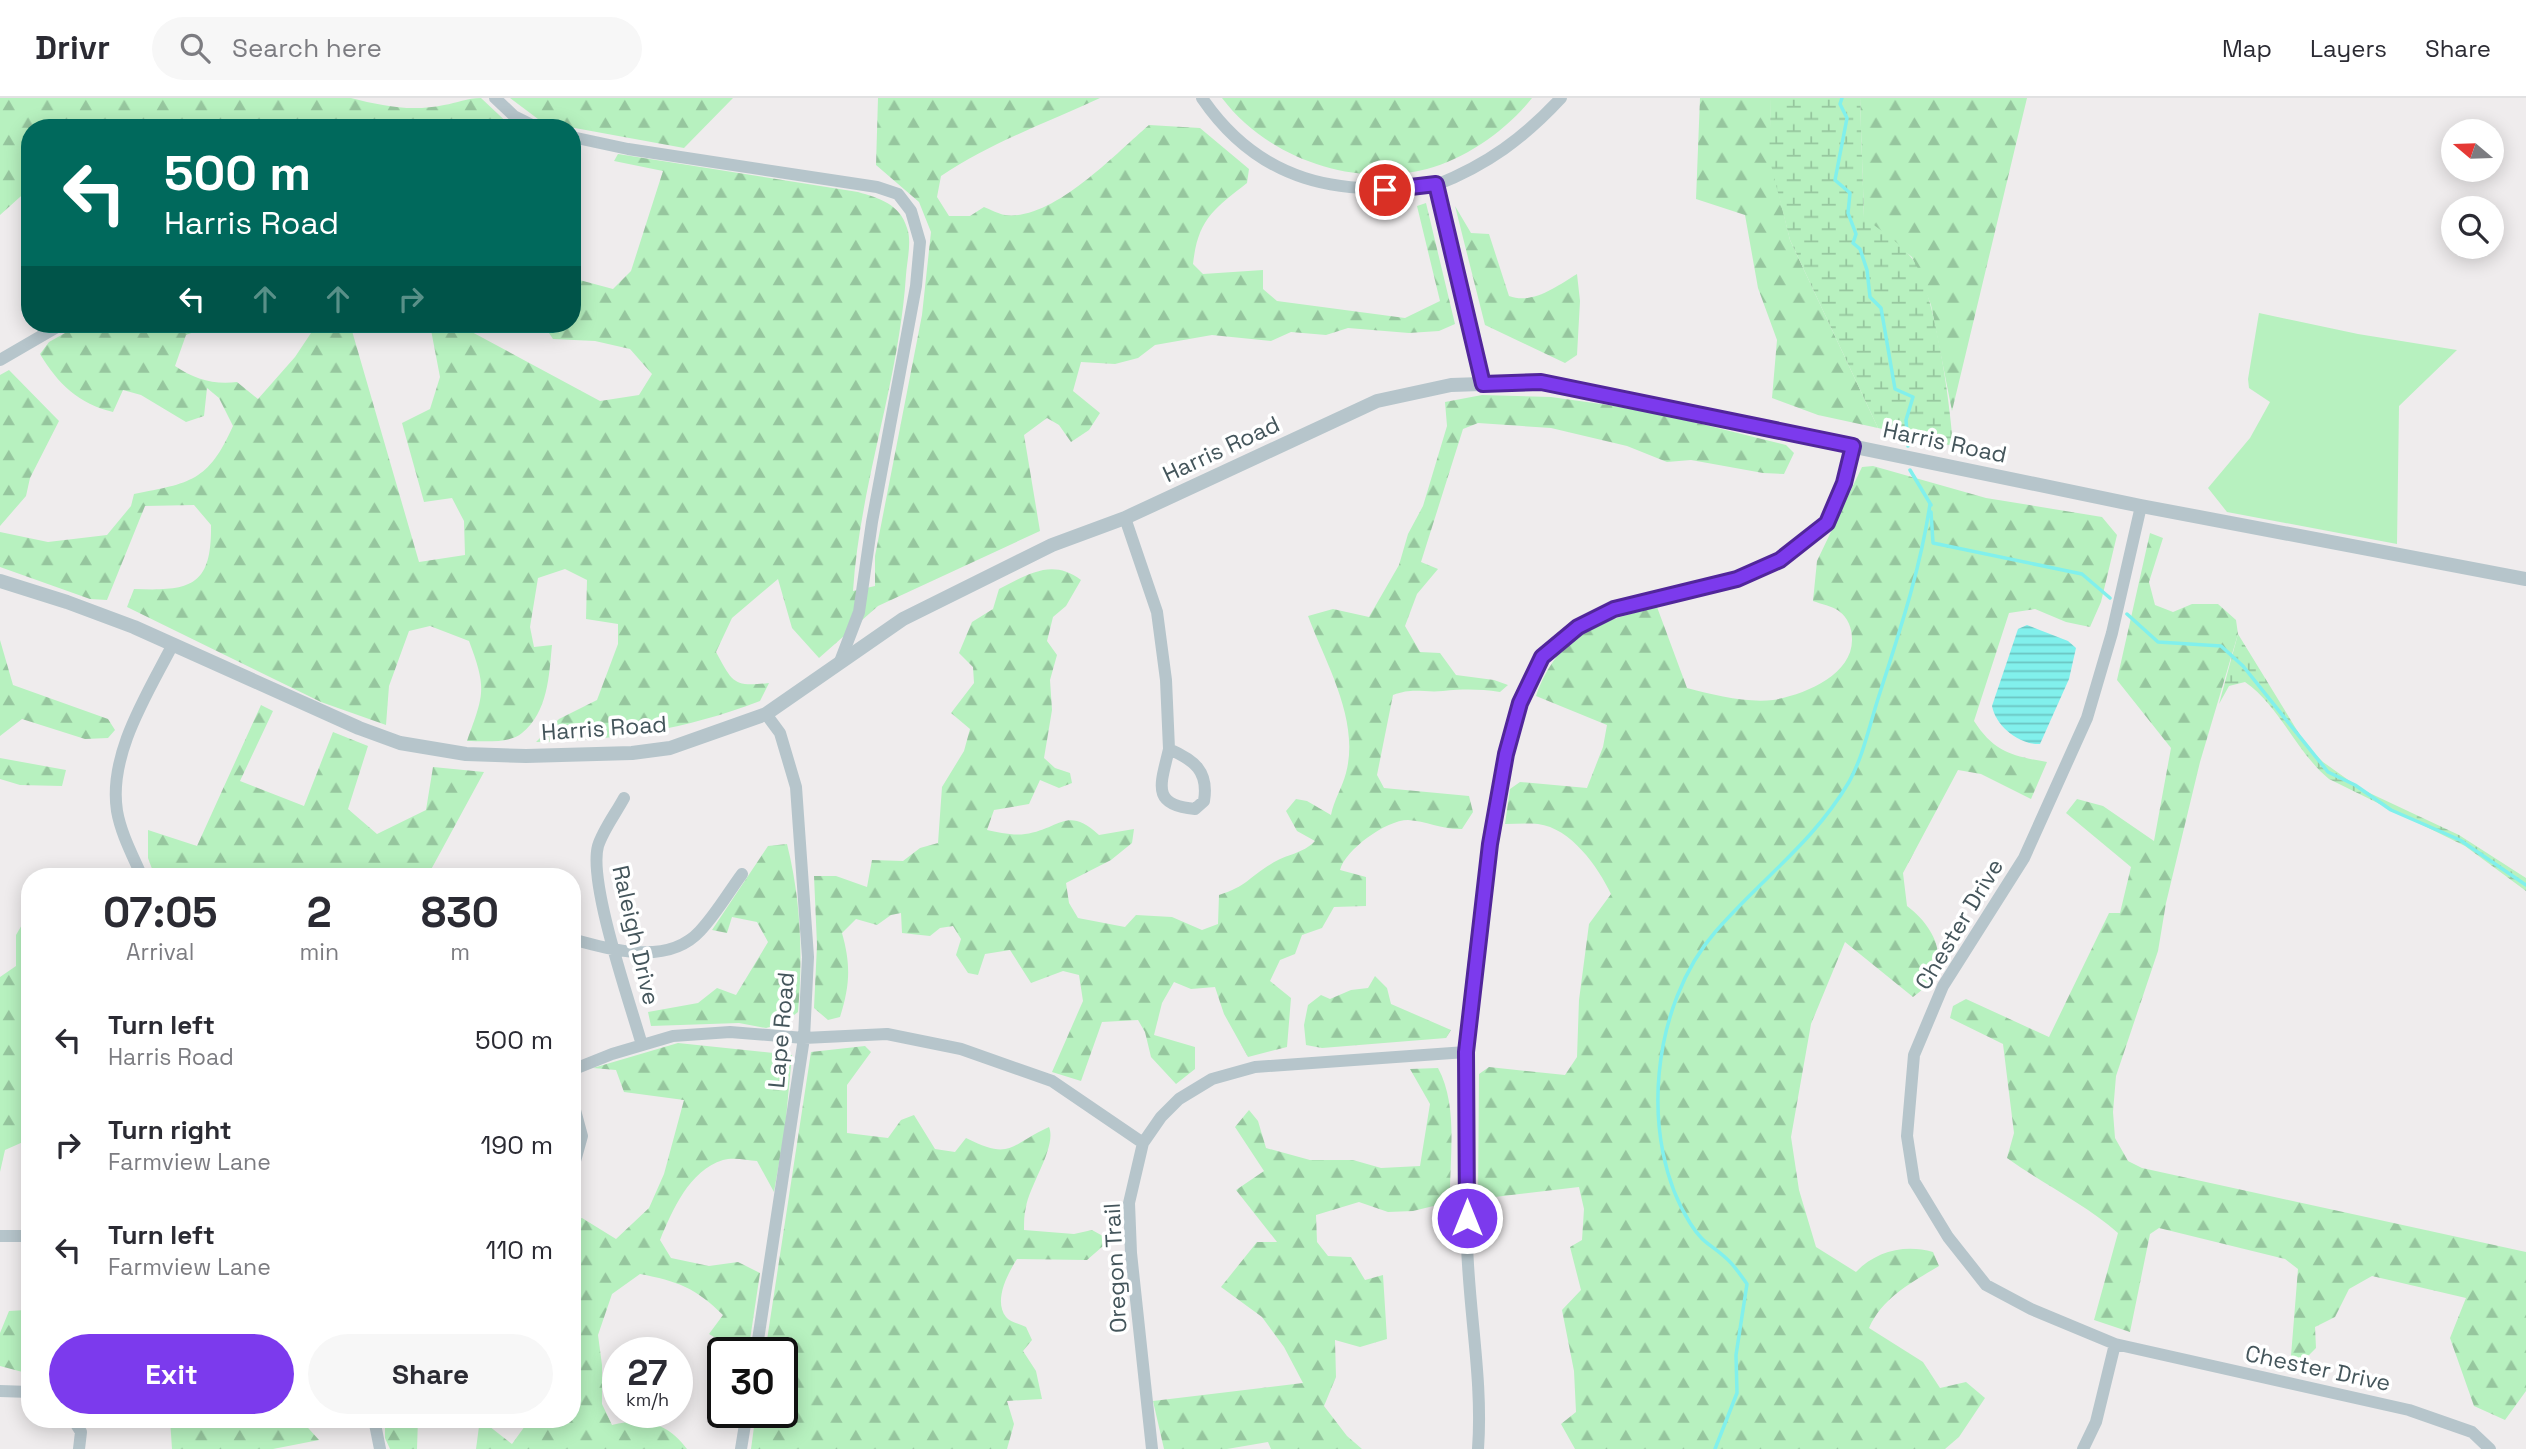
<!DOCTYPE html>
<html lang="en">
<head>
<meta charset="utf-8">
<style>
  body { margin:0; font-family:"Space Grotesk",sans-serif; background:#f7f7f7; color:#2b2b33; height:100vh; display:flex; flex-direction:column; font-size:26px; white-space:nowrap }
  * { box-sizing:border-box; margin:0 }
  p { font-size:23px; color:#7c7c81 }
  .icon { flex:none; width:38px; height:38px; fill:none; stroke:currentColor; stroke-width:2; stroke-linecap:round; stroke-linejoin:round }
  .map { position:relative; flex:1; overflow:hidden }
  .side { position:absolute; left:21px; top:770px; width:560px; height:560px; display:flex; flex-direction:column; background:#fff; border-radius:28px; box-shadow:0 4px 18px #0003 }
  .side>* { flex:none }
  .top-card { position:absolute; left:21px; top:21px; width:560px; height:214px; border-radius:28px; box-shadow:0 4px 18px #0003; background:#00695c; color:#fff; overflow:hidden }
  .needle { width:46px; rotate:289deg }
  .fabs { position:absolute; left:2441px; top:21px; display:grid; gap:14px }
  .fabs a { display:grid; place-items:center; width:63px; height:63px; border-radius:50%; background:#fff; box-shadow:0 4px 18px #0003; font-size:35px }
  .speed { position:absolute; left:602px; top:1239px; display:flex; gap:14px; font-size:35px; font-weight:700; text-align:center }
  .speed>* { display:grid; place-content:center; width:91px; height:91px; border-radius:50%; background:#fff; box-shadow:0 4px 18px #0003; line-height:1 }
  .speed small { font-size:18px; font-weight:400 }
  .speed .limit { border:4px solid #111; border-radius:10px; background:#fff; color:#111 }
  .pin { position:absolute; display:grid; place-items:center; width:60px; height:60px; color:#fff; margin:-30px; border:4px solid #fff; border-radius:50%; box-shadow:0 2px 7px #0007 }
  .me { position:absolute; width:77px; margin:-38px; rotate:0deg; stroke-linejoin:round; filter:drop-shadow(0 0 5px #0008) }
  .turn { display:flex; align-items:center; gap:24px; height:147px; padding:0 28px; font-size:32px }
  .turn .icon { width:91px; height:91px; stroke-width:2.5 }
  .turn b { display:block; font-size:49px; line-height:60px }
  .lanes { display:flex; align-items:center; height:66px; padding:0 28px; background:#0003; justify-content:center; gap:35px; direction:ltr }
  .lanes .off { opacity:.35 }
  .eta { display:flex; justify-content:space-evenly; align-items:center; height:119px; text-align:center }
  .eta b { font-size:42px; font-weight:700; line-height:49px }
  .button { display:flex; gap:14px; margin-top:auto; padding:14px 28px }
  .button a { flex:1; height:80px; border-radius:42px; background:#7c3aed; color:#fff; font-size:28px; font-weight:700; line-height:80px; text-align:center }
  .button a+a { background:#f7f7f7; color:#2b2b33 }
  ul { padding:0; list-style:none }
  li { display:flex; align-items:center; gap:21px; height:105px; padding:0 28px }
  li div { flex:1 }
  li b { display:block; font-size:26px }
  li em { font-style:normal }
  header { display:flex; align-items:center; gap:42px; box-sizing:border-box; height:98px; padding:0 35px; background:#fff; border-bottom:2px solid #e1e1e2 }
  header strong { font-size:33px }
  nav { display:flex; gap:38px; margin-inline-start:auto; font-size:24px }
  .search { width:490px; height:63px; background:#f7f7f7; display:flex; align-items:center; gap:18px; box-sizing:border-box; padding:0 24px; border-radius:38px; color:#7c7c81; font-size:26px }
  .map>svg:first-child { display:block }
  .green { fill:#b7f1bf }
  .forest { fill:url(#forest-firs) }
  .wetland { fill:url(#wetland-marsh) }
  .water { fill:url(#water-rules) }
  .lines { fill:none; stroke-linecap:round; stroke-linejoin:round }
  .stream { stroke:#81f0ec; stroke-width:3.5 }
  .minor { stroke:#b6c5cb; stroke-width:12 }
  .tertiary { stroke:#b6c5cb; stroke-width:14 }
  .route-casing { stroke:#51269a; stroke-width:18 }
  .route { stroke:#7c3aed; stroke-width:12 }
  .labels { text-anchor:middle; stroke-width:7; stroke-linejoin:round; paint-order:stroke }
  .street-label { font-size:23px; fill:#44555b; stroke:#fff }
</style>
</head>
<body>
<header>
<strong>Drivr</strong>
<div class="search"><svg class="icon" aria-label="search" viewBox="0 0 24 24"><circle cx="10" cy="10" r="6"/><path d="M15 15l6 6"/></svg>Search here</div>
<nav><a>Map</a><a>Layers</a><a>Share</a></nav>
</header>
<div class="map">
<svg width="2526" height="1351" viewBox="0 0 2526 1351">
  <defs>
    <pattern id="forest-firs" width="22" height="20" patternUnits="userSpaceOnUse" patternTransform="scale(1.75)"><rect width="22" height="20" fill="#b7f1bf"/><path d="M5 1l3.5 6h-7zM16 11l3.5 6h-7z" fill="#96c69e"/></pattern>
    <pattern id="wetland-marsh" width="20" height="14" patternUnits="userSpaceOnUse" patternTransform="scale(1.75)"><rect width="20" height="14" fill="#b7f1bf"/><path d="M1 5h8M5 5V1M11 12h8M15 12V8" fill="none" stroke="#96c69e"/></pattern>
    <pattern id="water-rules" width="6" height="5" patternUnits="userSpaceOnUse" patternTransform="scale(1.75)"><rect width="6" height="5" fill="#81f0ec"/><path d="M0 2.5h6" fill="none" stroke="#6bc5c2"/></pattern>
  </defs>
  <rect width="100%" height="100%" fill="#efeced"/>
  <path class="green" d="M2259,215L2358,236L2457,252L2399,308L2397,446L2227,414L2208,390L2250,340L2270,304L2249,290L2248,281Z"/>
  <path class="forest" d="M0,0H351C382,8 412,14 444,7C457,5 467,0 481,0L513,30H30V90L0,117Z
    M510,0H733L684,50L542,24Z
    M878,0H1100C1046,25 990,45 941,78L937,99L949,118H970L984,109C990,111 998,116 1005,117C1053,123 1115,56 1149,27L1200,30L1249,71L1247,85C1214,111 1198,121 1193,166L1203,176L1263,172V191L1277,203L1405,220L1440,203L1417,108L1426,105L1455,226L1439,233L1409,235L1348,230L1326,237L1291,234L1271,243L1212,237L1155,247L1138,260L1115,266L1081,264L1073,293L1100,315L1089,332L1071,344L1059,327L1047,320L1024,337L1040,433L878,508L819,560L792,530L778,481L732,520L716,554C733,585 733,589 769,585L760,603C684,632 617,642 536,644L559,621L597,602L618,546V526L586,521L587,482L565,471L538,480L530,529L534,549L552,547C549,578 548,614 522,635C509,646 482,643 467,643C484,596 487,591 469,543L430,528L409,533L389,588L386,627L321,604L127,509L134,491C189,493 212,490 211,427L194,407L145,408L107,502L90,501L0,469V434L48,444L107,437L131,408L134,396C190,385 208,384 233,328L219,300L207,290L204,318L186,324L141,297L123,292L113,314C79,306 58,286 40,256L49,244L81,226H207L202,231L186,237L175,268C194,281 214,287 237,284L258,301L295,259L317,226H350L419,464L465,457L464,423L452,400L424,404L402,325L430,311L440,279L431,232L437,226H457L600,303L639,297L652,276L630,251L595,243L553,241L543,226H572V180L613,191L631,173L663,73L614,63L618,56L858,94C879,100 900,106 907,130C912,143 907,163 906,177C899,284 860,386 853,493L875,488V458L922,217L931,134L919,104L876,67Z
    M1222,0H1532C1508,31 1466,61 1427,71C1354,90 1267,60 1222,0Z
    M1700,0H1771L1770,59L1790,142L1878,330L1818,317L1772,300L1777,242L1758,190L1745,117L1696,101Z
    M1860,0H2027L1952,313L1931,207L1912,159L1864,120Z
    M1455,108L1471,135L1489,136L1509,198C1533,207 1557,188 1577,176L1580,203L1577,257L1565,265L1485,227Z
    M9,272L59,323L30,380L26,398L0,428V277Z
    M1482,297L1551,299L1608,307L1669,318L1786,347L1794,355L1784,376L1763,375L1691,362L1667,364L1627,348L1551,330L1478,325L1463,331L1421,464L1438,471L1417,496L1405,528L1420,554L1440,555L1456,577L1494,582L1508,587L1500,594C1479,591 1464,591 1443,593C1423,595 1414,589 1393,597L1377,677L1384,690L1469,698L1473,714L1462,731C1444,732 1426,723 1408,722C1386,722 1345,752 1340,772L1366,779V808L1334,809L1322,830L1302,837L1295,856L1280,862L1270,883L1291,900L1287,949L1248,959L1224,916L1215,889L1191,891L1174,884L1162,905L1154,937L1195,949V971L1176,986L1151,959L1145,934L1138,922L1102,924L1081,983L1052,974L1083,903L1079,877L1063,873L1031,885L1010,852L985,856L978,877L968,875L956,857L961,841L953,828L940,830L930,838L902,835L901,815L891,817L877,827L856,821L842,835C851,867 850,887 840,919L828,922L814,910L817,847L814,778H836L867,789L872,762L903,763L920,750L938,745L942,689L964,653L970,631L951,615L974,585L973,569L959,555L972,524L993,511L999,491C1029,476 1052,460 1081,482L1066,508L1053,519L1047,543L1057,557L1050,582L1052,612L1044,660L1055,670L1070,675L1072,685L1059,690L1040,682L1029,706L994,712L987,732C998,734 1013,738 1025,736C1060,731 1067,707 1099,737L1134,731L1132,745L1111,762L1066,785L1069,805L1078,820L1125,829L1136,817L1172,819L1202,832L1218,826L1219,797C1247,788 1248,780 1271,766C1286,756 1303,756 1315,743L1297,733L1286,713L1296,701L1307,703L1331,717C1334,702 1342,690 1346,675C1360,622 1326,566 1308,518L1333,511L1369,519L1399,467L1408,436L1423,408L1447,328L1445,304Z
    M1873,368L1986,400L2102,419L2117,437L2101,504L2090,529L2066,524L2035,511L2009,515L1974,623C1994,654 2012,658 2047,664L2031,701L1981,676L1958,672L1903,775L1907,808C1941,834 1953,872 1913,899L1845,844L1811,926L1791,1039L1799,1092L1816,1149L1856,1174C1876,1153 1905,1146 1933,1154L1939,1168C1911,1185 1883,1199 1869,1230L1923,1264L1940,1290L1966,1284L1985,1300L1959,1339L1945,1351H1575L1561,1326L1576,1314L1574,1273L1562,1212L1581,1192L1570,1149L1582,1142L1584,1111L1579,1089L1478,1101L1479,976L1489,969L1565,977L1577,959L1579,902L1589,826L1611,796C1598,769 1571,730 1538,726C1527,725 1516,726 1505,726L1510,691L1520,684L1587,690L1603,649L1607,627L1536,598C1559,535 1597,524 1657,509L1687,590C1713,597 1746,605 1773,602C1804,597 1853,577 1852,541C1852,530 1848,520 1839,513C1832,508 1821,506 1813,503L1817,463L1862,369Z
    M2150,435L2163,440L2149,484L2155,507L2173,514L2192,506H2218L2236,522L2238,536L2200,664L2166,805L2158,853L2116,978L2113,1014L2115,1040L2128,1063L2142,1070L2526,1154V1293L2505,1322L2474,1308L2450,1240L2466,1200L2372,1178L2349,1191L2335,1219L2315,1229L2316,1250L2302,1264L2291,1258L2298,1171L2285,1161L2159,1130L2150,1136L2130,1234L2094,1222L2118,1135C2085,1106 2043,1086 2007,1060L2014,1035L2003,946L1950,920L1953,908L1966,901L2049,939L2109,815H2120L2131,769L2066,715L2077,701L2103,708L2154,743L2171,650L2117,582Z
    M0,542L13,587L108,621L115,632L108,640L85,641L22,621L0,638Z
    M261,607L273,613L240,683L304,708L333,634L368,648L348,711L377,736L426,712L433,669L484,674L427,779H155L148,760V732L197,748Z
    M0,660L66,672L62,688L20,687L0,681Z
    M787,746C801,802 803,857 798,914L784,925L766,930L739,925L651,928L648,914L698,905L717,890L736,897L768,844L757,824L732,819L727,835L712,832L768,748Z
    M30,813V1047L23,1044L5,1052L0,1074V879L16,868V837Z
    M1375,878L1387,890L1391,906L1451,932L1446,940L1322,950L1306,947L1304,927L1308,907L1321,897L1330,901L1351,892L1368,890Z
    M678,945L792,957L785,1031L774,1094L757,1063C747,1062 733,1059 723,1062C689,1073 673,1111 660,1142L671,1160L709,1168L738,1164L760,1175L748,1255H728L726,1246L709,1236L723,1217C696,1190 677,1183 640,1176L612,1196L598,1237L602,1267V1306L612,1327C643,1319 667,1324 687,1351H476L480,1321L512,1346L530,1321H572V1123L582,1120L616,1141L649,1110L664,1076L684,1002L624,994L616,972L593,970Z
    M865,948L871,954L847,987V1035L888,1040L901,1022L914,1017L935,1051L955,1054L966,1040C1012,1063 1009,1047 1049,1029C1057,1048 1030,1086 1026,1109C1024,1116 1024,1124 1024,1132L1074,1136L1092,1132L1110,1142L1087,1162L1017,1161C1008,1175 993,1203 1006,1219C1010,1224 1020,1226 1026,1229L1032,1242L1023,1253L1036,1273L1042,1301L1007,1303L1014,1326L1007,1351H751L756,1314H782V1255H765L811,954Z
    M1438,970C1459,1009 1449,1061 1450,1104L1413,1113L1388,1114L1359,1104L1316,1117L1317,1144L1328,1158L1351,1159L1365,1182L1383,1177L1387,1241L1360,1249L1335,1242L1336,1279L1324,1308L1347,1338L1362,1351H1271L1268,1344L1227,1351H1164L1153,1303L1303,1285L1284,1249L1262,1219L1221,1189L1257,1144H1277L1236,1092L1264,1073L1235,1029L1249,1012L1258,1023L1266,1050L1310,1062H1353L1381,1070L1420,1068L1430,1006L1410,971Z
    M26,1212L27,1238L30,1239V1276L0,1268V1235L9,1213Z
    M170,1321H300L319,1342L273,1351H172Z
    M385,1321H418L417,1351H390L385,1340Z"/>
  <path class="wetland" d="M1771,0H1860L1864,119C1879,132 1898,143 1910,158C1934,184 1951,310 1953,348L1878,330L1790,142L1769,59Z
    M2238,536L2306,647L2323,664L2361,691L2459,737L2526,780V793L2465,748L2329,681C2296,654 2280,608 2245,584L2229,588L2219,606Z"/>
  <path class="water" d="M2027,527L2068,543L2076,550L2069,581L2040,646C2020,647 1996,629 1992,608L2018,531Z"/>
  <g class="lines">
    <path class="stream" d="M1842,0L1840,6L1847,20L1835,82L1850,95L1848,115L1856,136L1853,145L1860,151L1867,172L1870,199L1881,210L1895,291L1913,299L1906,322L1908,348
      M1910,372L1931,407
      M1931,414L1933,445L2082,476L2110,500
      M2127,516L2158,544L2221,548L2243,568L2328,674L2355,687L2391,712L2460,742L2526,787
      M1715,1351L1737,1295L1736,1257L1747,1186C1741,1178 1735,1168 1727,1161C1711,1146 1703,1146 1690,1125C1638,1042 1651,907 1716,833C1761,781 1813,745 1849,684C1862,661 1869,630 1877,604C1898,538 1920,474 1930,406"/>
    <path class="minor" d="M495,0L514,18L538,30
      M1202,0C1260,85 1339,99 1436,87L1483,286
      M572,39L628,51L877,89L898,96L911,113L920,144L916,188L872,424L859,514L841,561
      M1436,87C1487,67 1524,40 1561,0
      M0,262L62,226
      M2141,408L2112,535L2087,620L2024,760L1943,888L1914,957L1907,1038L1914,1083L1948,1139L1986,1187L2031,1211L2115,1246L2409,1312L2472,1334L2490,1351
      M1125,420L1157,514L1166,582L1169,651
      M1169,651C1194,662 1209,673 1204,703L1195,711C1150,707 1161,686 1169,651Z
      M624,700C616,715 603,732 598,748C588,785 630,905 642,947
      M142,779C133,758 121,736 117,713C108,656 148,595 173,546
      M572,841C612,852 668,868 700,833C716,816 728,795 742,776
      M572,972L612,956L673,938L730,934L804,940L887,936L961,951L1052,983L1143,1045
      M572,1001L582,1038L572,1074
      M0,1138H30
      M756,1255L804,940L808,859L796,689L780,635L766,616
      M0,1293L30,1294
      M73,1321L81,1334L79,1351
      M374,1321L380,1351
      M741,1351L747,1314
      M1152,1351L1131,1155L1129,1105L1143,1045L1161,1019L1179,1001L1212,981L1255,969L1466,954
      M1478,1351C1483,1283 1469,1215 1467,1146C1466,1082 1462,1016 1466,952C1471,869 1483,783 1498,700C1505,661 1517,587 1544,558C1612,483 1724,505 1801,447C1810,440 1822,432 1828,422C1841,400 1847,373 1853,348
      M2083,1351L2096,1324L2115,1246"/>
    <path class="tertiary" d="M0,483L67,504L134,529L359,630L400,645L466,656L526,658L632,655L670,650L766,616L903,521L1052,447L1125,420L1377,303L1451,287L1541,284L2141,408L2526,481"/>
  </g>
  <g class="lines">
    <defs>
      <path id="route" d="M1385,92L1436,86L1483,286L1541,284L1853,348L1844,385L1827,425L1780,462L1737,481L1614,511L1578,529L1542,559L1520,605L1506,656L1490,746L1466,954L1467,1120"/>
    </defs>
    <use href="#route" class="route-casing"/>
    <use href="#route" class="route"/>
  </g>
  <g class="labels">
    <g class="street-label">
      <text transform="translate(1945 344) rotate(12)" y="8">Harris Road</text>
      <text transform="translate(1221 351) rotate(-25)" y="8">Harris Road</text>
      <text transform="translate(604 630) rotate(-4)" y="8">Harris Road</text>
      <text transform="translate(1959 826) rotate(-59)" y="8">Chester Drive</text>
      <text transform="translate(636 837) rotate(77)" y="8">Raleigh Drive</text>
      <text transform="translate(781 932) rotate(-85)" y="8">Lape Road</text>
      <text transform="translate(1115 1170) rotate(-93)" y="8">Oregon Trail</text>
      <text transform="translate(2318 1270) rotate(12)" y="8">Chester Drive</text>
    </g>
  </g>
</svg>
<div class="fabs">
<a><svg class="needle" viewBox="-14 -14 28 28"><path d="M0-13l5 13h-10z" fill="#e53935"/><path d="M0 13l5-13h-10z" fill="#7c7c81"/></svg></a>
<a><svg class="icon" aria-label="search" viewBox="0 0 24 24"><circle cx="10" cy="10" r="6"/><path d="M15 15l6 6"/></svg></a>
</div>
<div class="speed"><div>27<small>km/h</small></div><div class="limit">30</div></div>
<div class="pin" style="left:1385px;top:92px;background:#d93025"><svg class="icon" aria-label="arrive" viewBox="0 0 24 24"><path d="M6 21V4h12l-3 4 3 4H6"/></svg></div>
<svg class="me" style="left:1467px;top:1120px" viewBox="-20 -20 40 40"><circle r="17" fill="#7c3aed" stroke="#fff" stroke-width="3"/><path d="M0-11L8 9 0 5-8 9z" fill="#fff"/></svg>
<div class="top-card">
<div class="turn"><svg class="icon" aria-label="left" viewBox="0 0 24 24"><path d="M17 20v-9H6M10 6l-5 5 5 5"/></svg><div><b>500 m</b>Harris Road</div></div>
<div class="lanes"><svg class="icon" aria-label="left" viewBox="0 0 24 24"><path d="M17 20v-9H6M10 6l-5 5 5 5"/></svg><svg class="icon off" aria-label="ahead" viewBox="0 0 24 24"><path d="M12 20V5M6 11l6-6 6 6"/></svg><svg class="icon off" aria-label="ahead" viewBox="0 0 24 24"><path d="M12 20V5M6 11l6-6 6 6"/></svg><svg class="icon off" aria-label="right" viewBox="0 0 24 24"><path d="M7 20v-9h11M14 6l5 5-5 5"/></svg></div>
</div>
<section class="side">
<div class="eta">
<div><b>07:05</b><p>Arrival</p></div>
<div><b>2</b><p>min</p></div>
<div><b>830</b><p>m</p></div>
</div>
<ul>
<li><svg class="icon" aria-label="left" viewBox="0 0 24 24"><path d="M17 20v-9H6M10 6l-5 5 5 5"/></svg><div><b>Turn left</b><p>Harris Road</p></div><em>500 m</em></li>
<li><svg class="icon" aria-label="right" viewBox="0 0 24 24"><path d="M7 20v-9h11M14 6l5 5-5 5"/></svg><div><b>Turn right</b><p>Farmview Lane</p></div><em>190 m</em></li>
<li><svg class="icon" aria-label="left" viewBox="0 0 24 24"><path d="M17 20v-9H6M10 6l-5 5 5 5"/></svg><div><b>Turn left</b><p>Farmview Lane</p></div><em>110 m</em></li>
</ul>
<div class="button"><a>Exit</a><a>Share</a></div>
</section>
</div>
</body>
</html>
